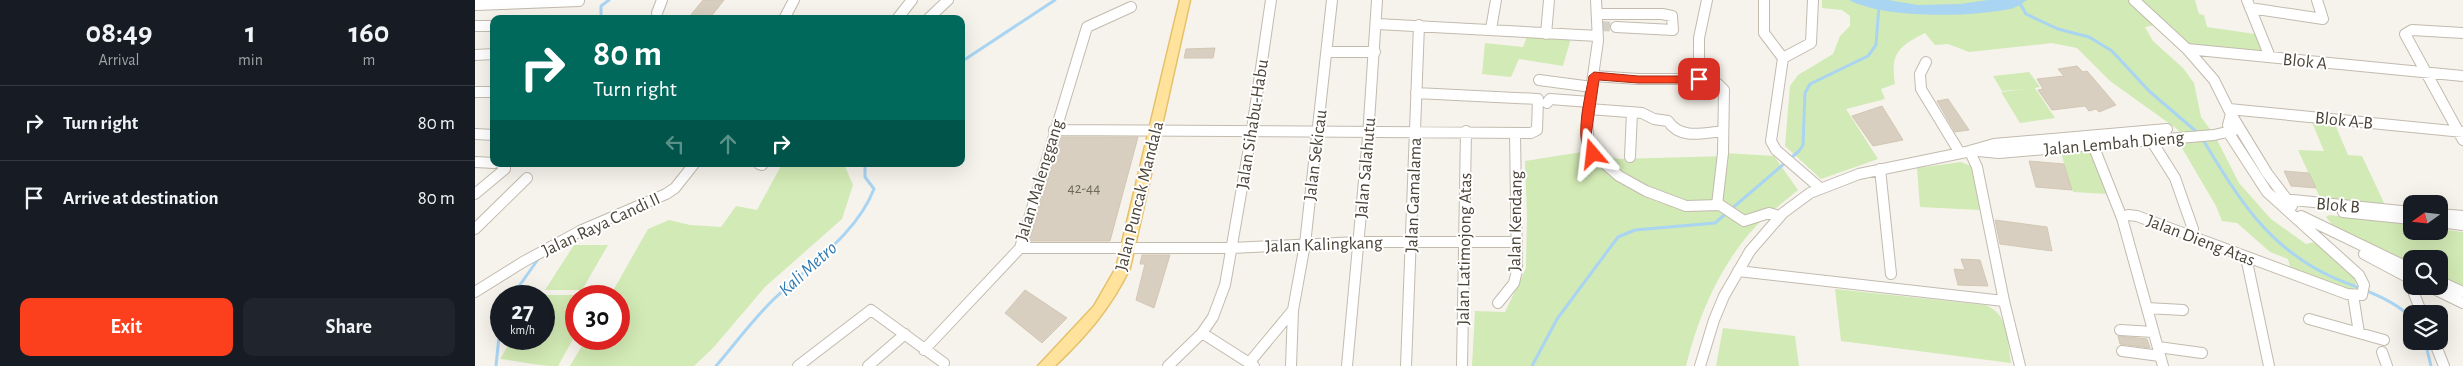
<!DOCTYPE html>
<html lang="en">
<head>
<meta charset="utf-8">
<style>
  body { margin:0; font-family:"Alegreya Sans",sans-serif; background:#20242c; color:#f1f3f6; height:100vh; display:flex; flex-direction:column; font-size:19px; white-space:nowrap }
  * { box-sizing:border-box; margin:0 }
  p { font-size:16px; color:#9ea1a6 }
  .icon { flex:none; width:28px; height:28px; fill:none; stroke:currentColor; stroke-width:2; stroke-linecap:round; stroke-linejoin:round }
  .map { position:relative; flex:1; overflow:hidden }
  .side { display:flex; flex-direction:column; background:#171b24; width:475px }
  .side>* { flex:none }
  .guide { position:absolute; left:15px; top:15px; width:475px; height:152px; border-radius:10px; box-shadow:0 5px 20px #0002; background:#00695c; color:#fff; overflow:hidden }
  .needle { width:32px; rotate:255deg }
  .buttons { position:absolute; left:1928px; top:195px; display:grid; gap:10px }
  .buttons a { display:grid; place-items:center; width:45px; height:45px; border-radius:10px; background:#171b24; box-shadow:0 5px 20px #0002; font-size:25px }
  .speed { position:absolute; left:15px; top:285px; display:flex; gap:10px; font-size:25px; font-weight:700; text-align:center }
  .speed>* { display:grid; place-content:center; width:65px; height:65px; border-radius:50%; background:#171b24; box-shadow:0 5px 20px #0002; line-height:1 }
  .speed small { font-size:12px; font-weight:400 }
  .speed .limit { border:8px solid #d22; background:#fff; color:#111 }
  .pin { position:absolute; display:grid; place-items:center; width:42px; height:42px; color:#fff; margin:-21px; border-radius:10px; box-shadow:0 2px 8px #0006 }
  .me { position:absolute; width:55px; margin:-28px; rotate:343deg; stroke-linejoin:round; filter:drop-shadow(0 0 4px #0008) }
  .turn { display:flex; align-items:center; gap:18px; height:105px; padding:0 20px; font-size:22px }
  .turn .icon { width:65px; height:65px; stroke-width:2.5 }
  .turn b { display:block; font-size:35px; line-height:42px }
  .lanes { display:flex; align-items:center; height:48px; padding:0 20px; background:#0003; justify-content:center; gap:25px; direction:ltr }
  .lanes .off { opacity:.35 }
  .eta { display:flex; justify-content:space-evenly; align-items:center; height:85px; text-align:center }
  .eta b { font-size:30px; font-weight:600; line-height:35px }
  .action { display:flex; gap:10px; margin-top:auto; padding:10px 20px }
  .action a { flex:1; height:58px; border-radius:10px; background:#fc3f1d; color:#fff; font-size:20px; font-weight:600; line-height:58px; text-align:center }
  .action a+a { background:#20242c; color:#f1f3f6 }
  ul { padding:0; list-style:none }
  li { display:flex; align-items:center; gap:15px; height:75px; padding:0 20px; border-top:1px solid #363941 }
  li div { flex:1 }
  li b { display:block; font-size:19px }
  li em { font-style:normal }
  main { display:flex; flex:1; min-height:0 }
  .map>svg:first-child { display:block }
  .green { fill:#d2eab5 }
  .water { fill:#a9d4f2 }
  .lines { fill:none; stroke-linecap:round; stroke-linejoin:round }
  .stream { stroke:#a9d4f2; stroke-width:3 }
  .building { fill:#d8cfc1; stroke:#d3c7b4 }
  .minor-tunnel { stroke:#d4d0c8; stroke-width:10; stroke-dasharray:10 5; stroke-linecap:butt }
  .minor-casing { stroke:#c2bbae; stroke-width:12 }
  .major-casing { stroke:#e6c16a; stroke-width:3 }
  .minor { stroke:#fff; stroke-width:10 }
  .major { fill:#ffe39c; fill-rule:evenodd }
  .route { fill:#fc3f1d; stroke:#a42913 }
  .labels { text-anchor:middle; stroke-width:4; stroke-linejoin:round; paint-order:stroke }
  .number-label { font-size:15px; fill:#6e675b }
  .street-label { font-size:18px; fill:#4b4439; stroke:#fff }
  .water-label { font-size:19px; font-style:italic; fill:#2e7ab2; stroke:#fff }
</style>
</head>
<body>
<main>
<section class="side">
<div class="eta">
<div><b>08:49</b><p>Arrival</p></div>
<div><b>1</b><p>min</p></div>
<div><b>160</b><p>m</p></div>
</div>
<ul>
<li><svg class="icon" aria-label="right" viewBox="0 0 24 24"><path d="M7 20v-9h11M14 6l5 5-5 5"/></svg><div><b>Turn right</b></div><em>80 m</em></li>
<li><svg class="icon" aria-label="arrive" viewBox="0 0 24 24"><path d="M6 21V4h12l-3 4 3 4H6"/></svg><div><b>Arrive at destination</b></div><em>80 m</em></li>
</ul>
<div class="action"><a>Exit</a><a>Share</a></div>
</section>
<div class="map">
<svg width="1988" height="366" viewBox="0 0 1988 366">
  <rect width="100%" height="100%" fill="#f6f3ec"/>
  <path class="green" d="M1347,0H1654L1681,25L1670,27L1678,41L1708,68L1719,83L1726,117L1740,136L1764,183L1796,219L1831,244L1844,241L1876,271L1881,283L1878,292L1815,267L1813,259L1795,252L1762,223L1747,221L1741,206L1704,143L1712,142L1702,129L1635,81L1602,48L1577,43L1494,52L1473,44L1460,45L1450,33C1424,46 1415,53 1420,84L1406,89L1410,99L1371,109L1403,159L1346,179L1310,146L1315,86L1323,75L1358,54L1365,36L1375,26V16L1367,10L1347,8Z
    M1665,0H1720L1724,14L1729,15L1732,27L1780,34L1789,53L1716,47Z
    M1053,34L1096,38L1088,66L1044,59L1036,77L1007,74L1010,43L1048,47Z
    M1554,72L1565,87L1560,88L1580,118L1545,123L1526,92L1550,89L1527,91L1518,76Z
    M1836,120L1859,122L1873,155L1887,156L1910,205L1845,198L1823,150L1849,151Z
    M1615,150L1633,194L1598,192L1586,153Z
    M1113,151C1134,169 1180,215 1209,203L1158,182L1124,156L1145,159L1251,156V153L1299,156L1323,190C1312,199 1301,208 1290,217C1249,256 1224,312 1211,366H997L1000,311L1030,312L1051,268L1052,216L1050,161Z
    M1486,162L1496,166L1505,210L1445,207L1442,168Z
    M307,164H369L378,185L367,219L290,287L238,348L219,366H95L111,339H144V296H135L173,229L194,220L215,225L246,227L261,206L282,210Z
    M1854,215L1936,225V231H1964V229L1988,232V289L1964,278V259H1936V265L1860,228L1851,217Z
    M99,245H133L107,290H70Z
    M1360,289L1510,305C1534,313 1532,341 1536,363L1366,341Z
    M63,295H124L101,296V334L83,366C63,366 45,361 25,359L37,339H69V296Z
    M1248,328L1320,336L1324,366H1241Z"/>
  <path class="water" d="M1374,0H1413L1443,5L1485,4L1513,0H1552C1547,3 1541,8 1535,9C1495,17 1410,19 1374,0Z"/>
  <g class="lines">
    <path class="stream" d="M1543,0L1551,14L1583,29L1614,37L1637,51L1674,91L1723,133
      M126,19V6L134,0
      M486,62L580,0
      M1727,138C1762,196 1791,246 1855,276C1883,289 1912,295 1936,317
      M67,164H84
      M37,296L64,258
      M1950,341L1956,366
      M21,366L26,317
      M241,366C260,344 278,319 299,299C334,265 381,235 399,189L390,177V164
      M1057,366L1082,319L1143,237L1160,230L1240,223L1324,151L1328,145L1330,93L1335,84L1393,56L1401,45L1404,6"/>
  </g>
  <path class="building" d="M228,0H249L235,18L215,16Z
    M740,48L738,58H709L711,49Z
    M1602,66L1608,72L1612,71L1641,105L1624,112L1621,109L1614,111L1610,106L1577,110L1563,90L1568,89L1562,79L1589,76L1583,69Z
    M1473,99L1494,130L1480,132L1462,101Z
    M1407,106L1428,140L1398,146L1377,116Z
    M586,137H663L635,241H554Z
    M1554,161L1589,164L1597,190L1561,187Z
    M1809,171L1834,173L1841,188L1816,186Z
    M1520,220L1572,227L1577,251L1525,244Z
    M667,255H695L679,308L661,300L670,264H665Z
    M1486,259L1505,260L1513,286L1483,285L1479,269L1490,270Z
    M550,290L592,318L567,343L530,313Z
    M1643,336L1672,339L1675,348L1645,344Z"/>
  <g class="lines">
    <path class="minor-tunnel" d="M1125,26L1141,27"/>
    <defs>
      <path id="minor" d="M1121,0L1123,41L1112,118L1114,150L1144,176L1171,191L1211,206L1245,205L1269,221L1294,213L1304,216
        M1289,0V33L1308,58
        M1338,0L1336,43L1308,58L1296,141L1301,150L1345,188
        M1659,0L1712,49L1739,80L1756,114L1792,173L1817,206
        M1772,0L1795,57
        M0,5L104,1
        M1775,8L1848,19L1842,0
        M182,13L187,0
        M1123,14H1187L1197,16L1198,30L1141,27
        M309,19L319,0
        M422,19L437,0
        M453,19L473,0
        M902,24L1123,36
        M0,26H19
        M1016,29L1021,0
        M1988,33L1937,30L1930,34L1988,140
        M1071,34L1074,0
        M1712,49L1988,76
        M853,52H900
        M0,55L19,54
        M1451,62L1445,74L1446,89L1485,153
        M1119,76L1163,79H1224V38L1232,0
        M1224,79L1243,84L1249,90L1248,153L1242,205
        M1064,80L1117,87
        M0,92H19
        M1072,103L1075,99L1115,102
        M1114,109L1167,113L1179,119L1193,121C1205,140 1229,133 1248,131
        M1754,109L1988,132
        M579,130L1056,133L1062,130L1063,99L941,93
        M0,134L19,135
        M1676,140L1700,178L1718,229
        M1618,145L1647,218L1688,366
        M1503,151L1524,153L1739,135L1760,130
        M1495,152L1502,167L1529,301L1545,366
        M1155,157L1157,112
        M0,162L19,163
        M284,164L287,165
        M1405,169L1416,274
        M0,194L30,169V165L26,164
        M1809,199L1936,212
        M1868,212L1936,219
        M1964,214L1988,216
        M1826,216L1936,269
        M1647,218L1653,215L1662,216L1872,294L1887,295L1889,285L1884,275L1792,192L1755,135L1753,125L1756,114
        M1964,222L1988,225
        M0,229L52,178
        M545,248H757L883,242H1042
        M1889,254L1936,279
        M1771,257L1794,366
        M1263,271L1529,301
        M1931,273L1947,314
        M1964,281L1988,292
        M1953,286L1988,303
        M0,292L48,262L107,230L191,194L200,188L219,164
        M1023,303L1039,283L1042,270L1040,133
        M1672,308L1708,310
        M818,310L830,244L857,0
        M1834,319L1884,333L1878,295
        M1645,330L1678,332
        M727,333L779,366
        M1884,333L1909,340
        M1959,341L1969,366
        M1683,347L1727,353
        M449,350L545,248L612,27L656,7
        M1647,351L1685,356
        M1907,352L1912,366
        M774,363L818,310L816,366
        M323,366L396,310L469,363
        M393,366L430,334
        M693,366L727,333L738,317L750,285L776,136L796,0
        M872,366L893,137L902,0
        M931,366L944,25
        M987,366L991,131
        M1225,366L1239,320L1249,296L1275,251L1308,213L1335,193L1384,174L1491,152L1519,144L1692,129"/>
      <path id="major" d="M705,0H715L655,268C635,309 612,335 580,366H563L619,306L641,268Z"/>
    </defs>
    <use href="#minor" class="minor-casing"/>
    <use href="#major" class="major-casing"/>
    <use href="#minor" class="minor"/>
    <use href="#major" class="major"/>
  </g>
  <path class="route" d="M1119,72L1163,76H1224L1229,79L1224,83H1163L1124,80L1116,136V142L1124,154L1118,159C1095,151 1111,94 1114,76Z"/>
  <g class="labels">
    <g class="number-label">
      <text x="609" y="193">42-44</text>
    </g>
    <g class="street-label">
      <text transform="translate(1830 61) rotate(6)" y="6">Blok A</text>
      <text transform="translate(1869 120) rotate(6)" y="6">Blok A-B</text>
      <text transform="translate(777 124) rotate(-81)" y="6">Jalan Sihabu-Habu</text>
      <text transform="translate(1639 143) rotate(-5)" y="6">Jalan Lembah Dieng</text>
      <text transform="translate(840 155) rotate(-83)" y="6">Jalan Sekicau</text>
      <text transform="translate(890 168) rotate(-85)" y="6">Jalan Salahutu</text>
      <text transform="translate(564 180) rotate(-73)" y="6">Jalan Malenggang</text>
      <text transform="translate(938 195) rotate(-88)" y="6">Jalan Gamalama</text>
      <text transform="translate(664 196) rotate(-76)" y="6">Jalan Puncak Mandala</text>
      <text transform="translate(1863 205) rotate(5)" y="6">Blok B</text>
      <text transform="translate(1040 221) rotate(-89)" y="6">Jalan Kendang</text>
      <text transform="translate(126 224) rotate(-25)" y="6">Jalan Raya Candi II</text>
      <text transform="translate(1726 240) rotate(21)" y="6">Jalan Dieng Atas</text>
      <text transform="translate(849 244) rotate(-2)" y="6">Jalan Kalingkang</text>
      <text transform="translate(989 249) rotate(-89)" y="6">Jalan Latimojong Atas</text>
    </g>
    <g class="water-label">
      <text transform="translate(332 268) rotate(-42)" y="7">Kali Metro</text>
    </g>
  </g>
</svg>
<div class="buttons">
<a><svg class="needle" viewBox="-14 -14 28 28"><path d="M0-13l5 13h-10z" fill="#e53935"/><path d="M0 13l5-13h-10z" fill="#9ea1a6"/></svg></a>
<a><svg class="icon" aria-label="search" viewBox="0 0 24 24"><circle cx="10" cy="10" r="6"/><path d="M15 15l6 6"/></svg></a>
<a><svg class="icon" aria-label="layers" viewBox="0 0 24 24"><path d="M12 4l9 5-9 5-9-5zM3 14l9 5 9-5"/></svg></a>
</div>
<div class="speed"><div>27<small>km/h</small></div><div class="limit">30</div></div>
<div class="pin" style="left:1224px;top:79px;background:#d93025"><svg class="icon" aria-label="arrive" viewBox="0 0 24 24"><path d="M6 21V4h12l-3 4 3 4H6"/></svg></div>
<svg class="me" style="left:1118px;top:154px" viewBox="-20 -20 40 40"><path d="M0-17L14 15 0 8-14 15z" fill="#fc3f1d" stroke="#fff" stroke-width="4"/></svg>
<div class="guide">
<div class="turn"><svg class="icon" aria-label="right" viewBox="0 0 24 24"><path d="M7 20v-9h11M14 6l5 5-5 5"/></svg><div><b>80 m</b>Turn right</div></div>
<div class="lanes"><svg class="icon off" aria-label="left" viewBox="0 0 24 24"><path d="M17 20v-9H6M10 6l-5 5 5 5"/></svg><svg class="icon off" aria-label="ahead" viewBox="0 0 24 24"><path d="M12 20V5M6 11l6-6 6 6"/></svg><svg class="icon" aria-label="right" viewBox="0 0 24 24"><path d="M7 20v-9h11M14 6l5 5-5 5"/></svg></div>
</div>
</div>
</main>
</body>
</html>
